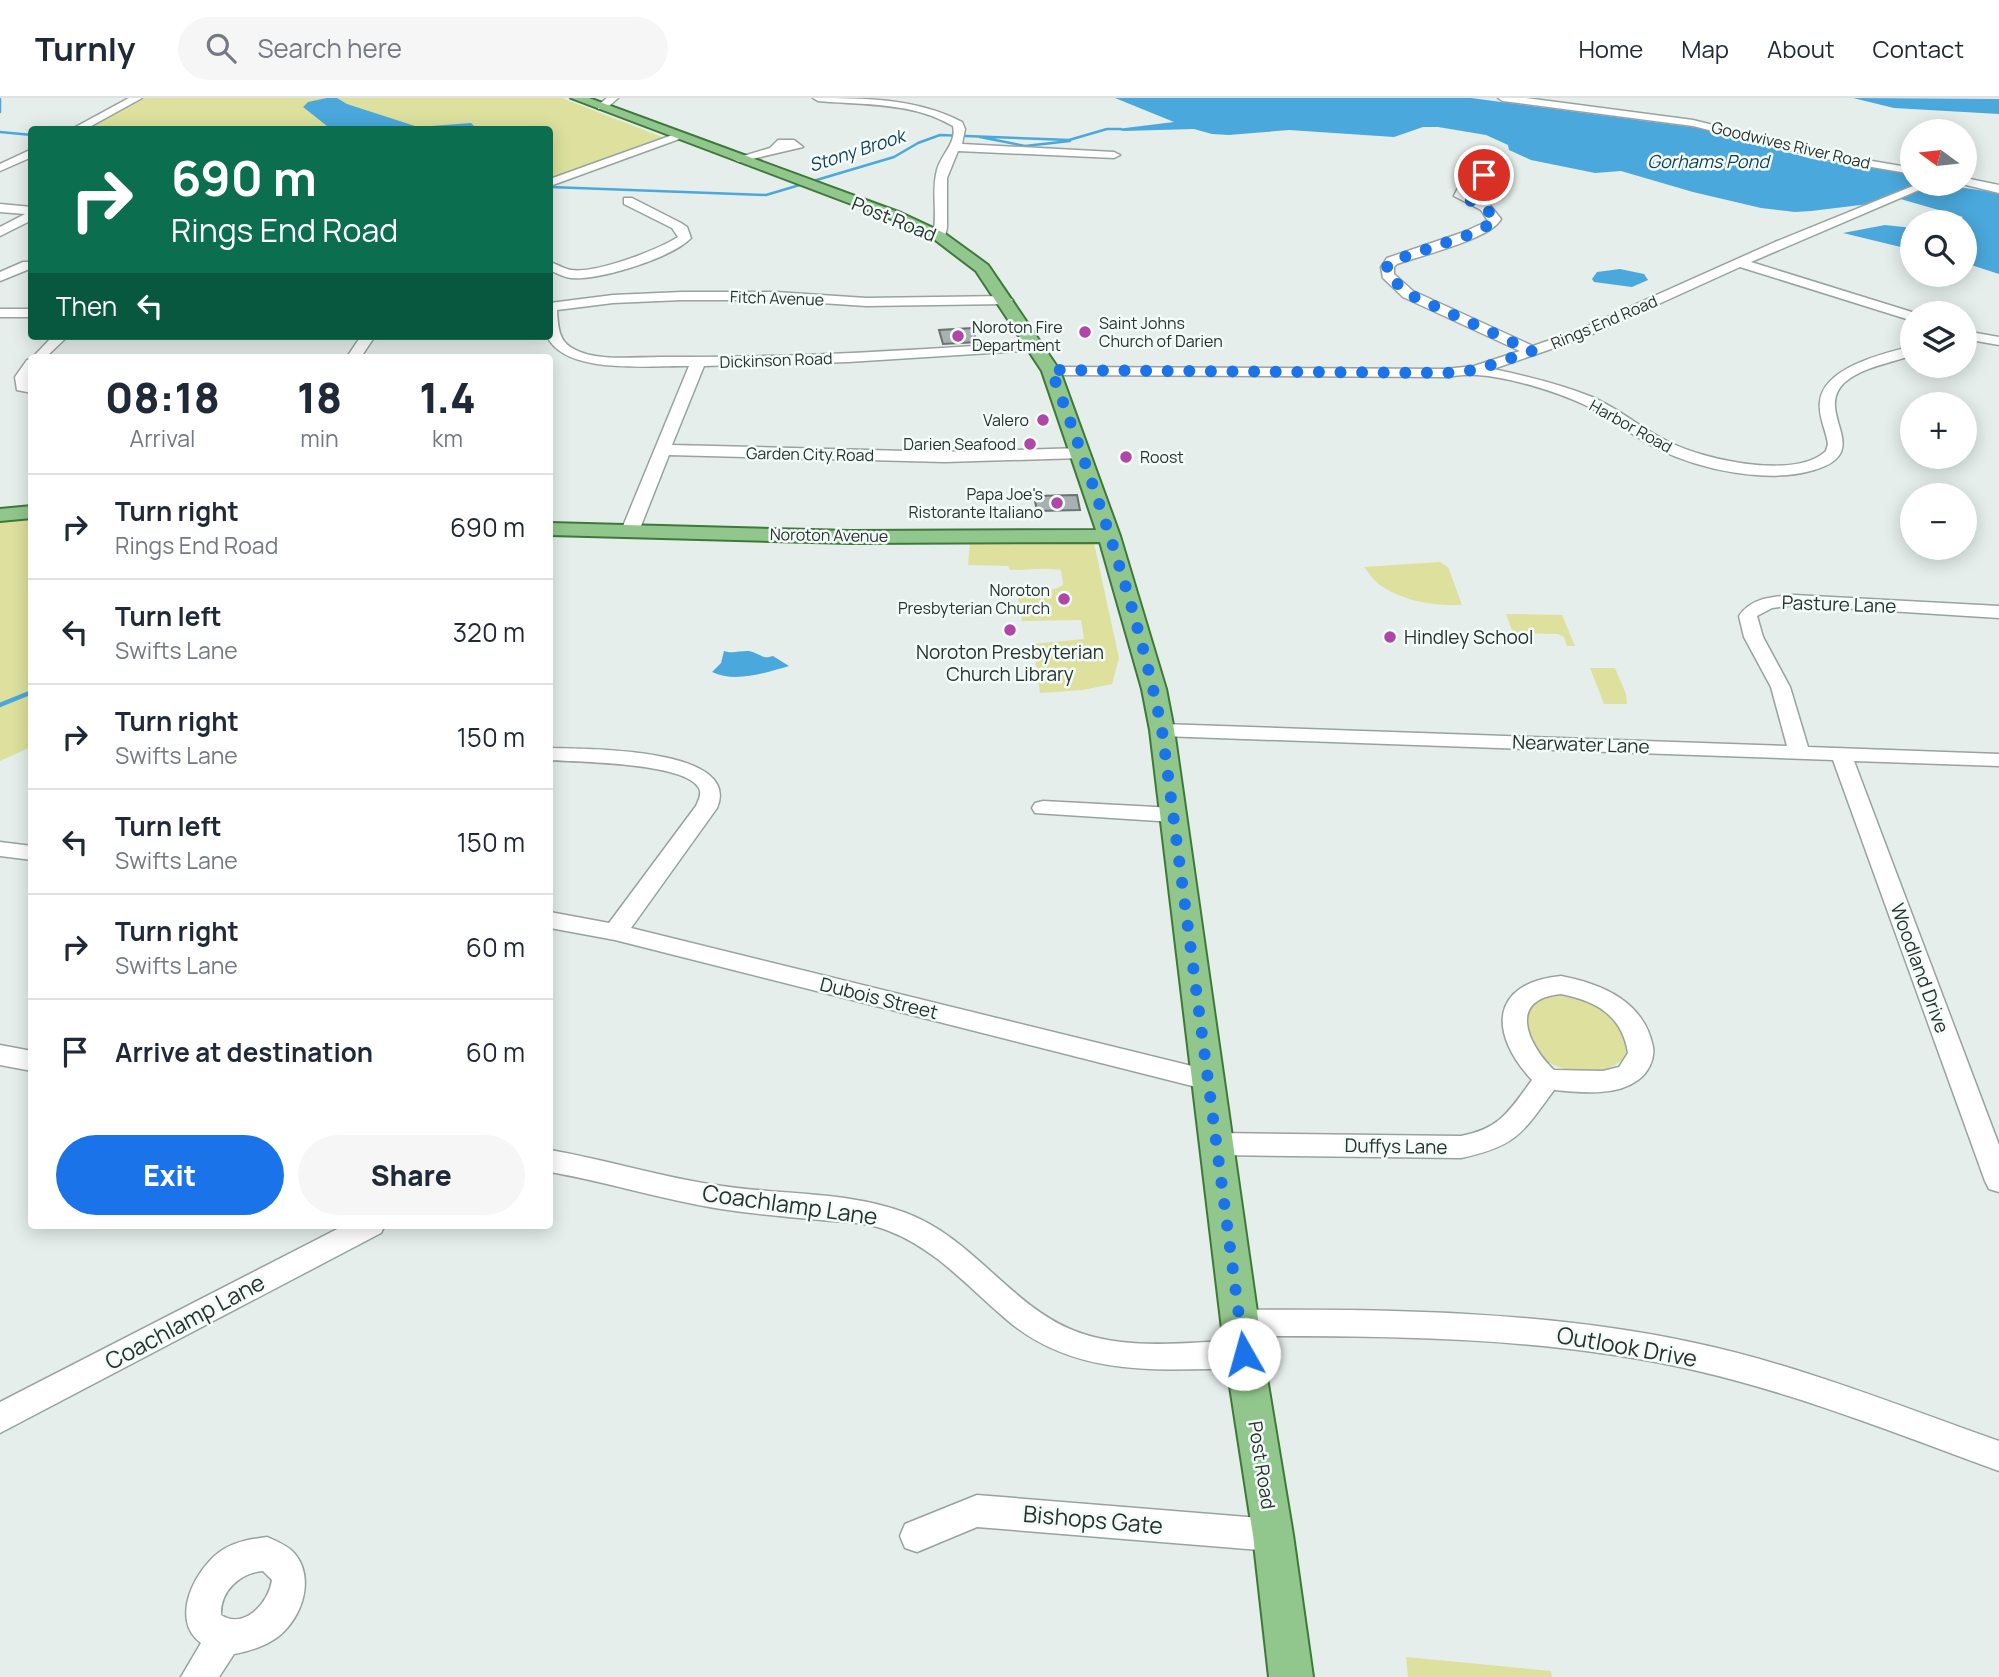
<!DOCTYPE html>
<html lang="en">
<head>
<meta charset="utf-8">
<style>
  body { margin:0; font-family:Manrope,sans-serif; background:#f6f6f7; color:#1f2937; height:100vh; display:flex; flex-direction:column; font-size:26px; white-space:nowrap }
  * { box-sizing:border-box; margin:0 }
  p { font-size:23px; color:#747a83 }
  .icon { flex:none; width:38px; height:38px; fill:none; stroke:currentColor; stroke-width:2; stroke-linecap:round; stroke-linejoin:round }
  .map { position:relative; flex:1; overflow:hidden }
  .sheet { position:absolute; left:28px; top:256px; width:525px; height:875px; display:flex; flex-direction:column; background:#fff; border-radius:7px; box-shadow:0 4px 18px #0003 }
  .sheet>* { flex:none }
  .banner { position:absolute; left:28px; top:28px; width:525px; height:214px; border-radius:7px; box-shadow:0 4px 18px #0003; background:#0b6e4f; color:#fff; overflow:hidden }
  .needle { width:46px; rotate:285deg }
  .tools { position:absolute; left:1900px; top:21px; display:grid; gap:14px }
  .tools a { display:grid; place-items:center; width:77px; height:77px; border-radius:50%; background:#fff; box-shadow:0 4px 18px #0003; font-size:35px }
  .pin { position:absolute; display:grid; place-items:center; width:60px; height:60px; color:#fff; margin:-30px; border:4px solid #fff; border-radius:50%; box-shadow:0 2px 7px #0007 }
  .me { position:absolute; width:77px; margin:-38px; rotate:353deg; stroke-linejoin:round; filter:drop-shadow(0 0 5px #0008) }
  .turn { display:flex; align-items:center; gap:24px; height:147px; padding:0 28px; font-size:32px }
  .turn .icon { width:91px; height:91px; stroke-width:2.5 }
  .turn b { display:block; font-size:49px; line-height:60px }
  .then { display:flex; align-items:center; height:66px; padding:0 28px; background:#0003; gap:14px; font-size:26px }
  .eta { display:flex; justify-content:space-evenly; align-items:center; height:119px; text-align:center }
  .eta b { font-size:42px; font-weight:800; line-height:49px }
  .primary-button { display:flex; gap:14px; margin-top:auto; padding:14px 28px }
  .primary-button a { flex:1; height:80px; border-radius:42px; background:#1a73e8; color:#fff; font-size:28px; font-weight:800; line-height:80px; text-align:center }
  .primary-button a+a { background:#f6f6f7; color:#1f2937 }
  ul { padding:0; list-style:none }
  li { display:flex; align-items:center; gap:21px; height:105px; padding:0 28px; border-top:2px solid #e0e1e3 }
  li div { flex:1 }
  li b { display:block; font-size:26px }
  li em { font-style:normal }
  header { display:flex; align-items:center; gap:42px; box-sizing:border-box; height:98px; padding:0 35px; background:#fff; border-bottom:2px solid #e0e1e3 }
  header strong { font-size:33px }
  nav { display:flex; gap:38px; margin-inline-start:auto; font-size:24px }
  .search { width:490px; height:63px; background:#f6f6f7; display:flex; align-items:center; gap:18px; box-sizing:border-box; padding:0 24px; border-radius:38px; color:#747a83; font-size:26px }
  .map>svg:first-child { display:block }
  .green { fill:#dde19d }
  .water { fill:#4aa8dc }
  .lines { fill:none; stroke-linecap:round; stroke-linejoin:round }
  .stream-far1 { stroke:#4aa8dc; stroke-width:2.5 }
  .stream { stroke:#4aa8dc; stroke-width:4.5 }
  .building { fill:#a7b1b2; stroke:#687273; stroke-width:2 }
  .minor-casing { stroke:#99a29f; stroke-width:3 }
  .major-casing { stroke:#3e793a; stroke-width:4 }
  .minor { fill:#fff; fill-rule:evenodd }
  .major { fill:#91c68c; fill-rule:evenodd }
  .route { stroke:#1a73e8; stroke-width:12; stroke-dasharray:0 21.6 }
  .poi-dot { fill:#af46a8; stroke:#f2fcf8; stroke-width:2.5 }
  .labels { text-anchor:middle; stroke-width:5; stroke-linejoin:round; paint-order:stroke }
  .far-street-label { font-size:16px; fill:#2c302f; stroke:#f2fcf8 }
  .far-poi-label { font-size:16px; fill:#2c302f; stroke:#f2fcf8; text-anchor:end }
  .far-water-label { font-size:18px; font-style:italic; fill:#143c52; stroke:#f2fcf8 }
  .street-label { font-size:19px; fill:#2c302f; stroke:#f2fcf8 }
  .poi-label { font-size:19px; fill:#2c302f; stroke:#f2fcf8; text-anchor:start }
  .near-street-label { font-size:23px; fill:#2c302f; stroke:#f2fcf8 }
</style>
</head>
<body>
<header>
<strong>Turnly</strong>
<div class="search"><svg class="icon" aria-label="search" viewBox="0 0 24 24"><circle cx="10" cy="10" r="6"/><path d="M15 15l6 6"/></svg>Search here</div>
<nav><a>Home</a><a>Map</a><a>About</a><a>Contact</a></nav>
</header>
<div class="map">
<svg width="1999" height="1579" viewBox="0 0 1999 1579">
  <rect width="100%" height="100%" fill="#e5eeeb"/>
  <path class="green" d="M145,0H562L662,39L550,81V32H82Z
    M31,418V649L0,663V420Z
    M970,444L1094,445L1119,560L1112,586L1083,592L1040,595L1033,546L1084,541L1081,522L1022,523L1017,494L1055,491L1063,487L1061,472C1043,469 1029,472 1010,472L1008,468L968,467Z
    M1440,464L1448,469L1462,507C1436,508 1406,504 1383,489C1375,485 1369,475 1364,469Z
    M1506,516L1562,517L1575,548H1567L1564,539L1558,536L1513,535Z
    M1590,570H1615L1626,596L1627,606H1604Z
    M1552,897C1574,897 1604,904 1619,922C1626,929 1627,945 1629,955C1607,982 1564,979 1537,956C1525,946 1522,919 1532,907C1537,901 1545,900 1552,897Z
    M1406,1559L1551,1573L1552,1579H1408Z"/>
  <path class="water" d="M327,0H337L347,6L418,29L471,25L475,29L472,32H343L327,28L303,9L308,4Z
    M1115,0H1471L1706,31L1812,61L1905,74L1913,77V86L1940,95L1958,89L1999,95V176L1965,165V124H1954L1963,119L1890,98L1869,106L1811,113L1795,114L1761,110L1693,94L1621,73L1595,75L1531,62L1509,52L1508,47L1486,37L1438,29H1423L1394,39L1289,32L1229,37L1212,36L1194,31L1123,33L1117,31L1174,24Z
    M1853,0L1999,1V16L1894,10Z
    M1885,127L1913,130V152L1843,135Z
    M1620,171L1644,176L1648,182L1632,189L1594,184L1592,181L1597,174Z
    M724,553C735,557 745,550 755,555C763,558 763,561 773,558L789,568C765,575 735,585 712,574L721,565Z"/>
  <g class="lines">
    <path class="stream-far1" d="M0,1V14
      M0,34L32,37
      M980,39L1025,48L1070,43
      M550,89L766,97L894,59L918,45L940,37L1069,42L1107,31H1121"/>
    <path class="stream" d="M0,607L32,594"/>
  </g>
  <path class="building" d="M972,230L977,244L943,246L939,232Z
    M1077,397L1080,412L1037,413L1034,398Z"/>
  <g class="lines">
    <defs>
      <path id="minor" d="M129,0H142L84,32H70Z
        M607,0H618L606,11H598V7Z
        M813,0C863,0 916,0 962,24L965,31L962,46L1114,54L1120,57L1114,60L958,53L947,80V130L945,138L939,142L933,138C938,116 931,94 937,72C941,56 957,45 953,28C912,4 864,7 818,3Z
        M1498,0H1526L1693,22L1825,55L1913,70V76L1825,61L1693,28L1503,3Z
        M678,35L682,36V40L550,88V81Z
        M778,42H794L803,49L739,64L733,61L770,50Z
        M32,51V59L0,73V66Z
        M1478,71L1492,79L1483,89L1466,96L1489,106L1501,121C1491,141 1419,158 1397,166L1394,169V176L1413,193L1533,248L1576,233L1775,144L1918,86H1933L1751,164L1915,215H1913V223L1740,169L1586,239L1493,271C1526,278 1560,286 1592,299C1620,311 1643,332 1671,345C1706,362 1795,382 1826,353L1828,346C1826,332 1818,318 1820,304C1823,269 1885,255 1913,248V257C1891,265 1862,269 1844,285C1813,315 1876,354 1814,372C1767,386 1701,372 1658,351C1632,338 1610,319 1585,307C1555,293 1509,279 1477,277C1467,276 1455,278 1445,279L1051,277L1044,273L1051,269L1445,271L1474,268L1520,253L1403,199L1383,180L1381,169L1387,160L1464,134L1488,123L1481,112L1454,98L1458,90L1479,80L1472,74Z
        M1965,80L1999,87V95L1962,86H1965Z
        M624,100H632L681,125L687,129L691,140C672,160 598,183 571,180C563,179 556,175 550,172V164C557,166 564,171 571,172C595,176 658,152 678,139L672,130L624,106Z
        M0,106L32,109V122L0,138V129L25,116L0,114Z
        M23,164H32V170L0,183V174Z
        M682,194H776L866,200L1006,198L1013,202L1006,206L866,208L776,202H682L613,205L557,212C558,227 558,242 572,250C597,265 638,258 667,259C790,260 913,252 1036,244L1043,248L1036,252L848,264L704,268L672,347L945,354L1082,350L1090,355L1082,360L945,364L669,357L639,433L630,438L624,437L621,433L689,268C652,267 565,278 547,238H550V205L613,197Z
        M0,211H32V219H0Z
        M1965,233L1999,239V247L1965,241Z
        M53,238H68L46,259L32,260Z
        M361,238H375L361,259H347Z
        M32,261L29,279L32,295L17,292L15,279L27,262Z
        M1794,497L1999,508V520L1794,507L1772,510L1757,518L1763,539L1790,589L1808,649L1999,656V668L1854,663L1999,1047V1094L1989,1091L1985,1083L1833,662L1162,638L1155,636L1152,632L1155,628L1162,626L1787,648L1771,589L1744,539L1739,518C1752,499 1772,499 1794,497Z
        M550,650C584,651 743,649 717,710L631,830L1208,972L1217,975L1221,982L1217,989L1208,992L615,842L550,830V814L609,825L696,708C698,704 701,698 700,693C694,664 574,664 550,662Z
        M1043,703L1174,710L1182,712L1185,717L1182,722L1174,724L1035,715L1032,710L1035,705Z
        M0,744L32,748V762L0,758Z
        M1561,878C1602,886 1644,903 1653,949C1655,961 1648,975 1638,982C1615,999 1580,994 1554,992C1522,1036 1516,1048 1461,1060L1216,1057L1207,1054L1203,1046L1207,1038L1216,1035L1461,1038C1501,1030 1509,1013 1532,982C1489,936 1489,885 1561,878ZM1561,896C1596,903 1622,917 1628,955L1619,969L1603,973L1554,972C1527,946 1507,901 1561,896Z
        M0,947L32,953V973L0,967Z
        M550,1052C608,1062 664,1080 722,1088C782,1097 848,1093 906,1115C971,1139 1008,1204 1070,1231C1122,1254 1189,1244 1244,1242L1255,1246L1259,1256L1255,1266L1244,1270C1160,1272 1075,1280 1007,1222C969,1190 936,1151 889,1133C868,1124 843,1124 821,1122C788,1119 754,1116 721,1111C663,1102 608,1084 550,1074Z
        M345,1127H385L381,1135L0,1335V1304Z
        M1240,1212C1392,1211 1546,1213 1695,1245C1799,1267 1899,1308 1999,1343V1373C1900,1337 1801,1297 1698,1273C1548,1238 1393,1238 1240,1238L1230,1234L1225,1225L1230,1216Z
        M977,1397L1273,1421L1285,1425L1290,1437L1285,1449L1273,1453L977,1429L917,1454L905,1450L900,1438L905,1426Z
        M267,1439C276,1443 289,1448 295,1456C315,1481 302,1519 279,1538C266,1548 250,1553 234,1556L219,1579H181L201,1545C168,1521 197,1467 224,1451C238,1443 252,1441 267,1439ZM263,1473L272,1482C269,1504 245,1532 221,1517C220,1493 240,1475 263,1473Z"/>
      <path id="major" d="M571,0H589L901,115L944,135L988,167L1060,273L1120,438L1166,591L1174,632L1263,1256L1293,1437L1313,1579H1269L1253,1437L1225,1256L1150,632L1142,591L1100,444L850,445L550,437V425L850,433L1096,432L1042,273L976,173L934,141L891,121Z
        M32,408V420L0,423V411Z"/>
    </defs>
    <use href="#minor" class="minor-casing"/>
    <use href="#major" class="major-casing"/>
    <use href="#minor" class="minor"/>
    <use href="#major" class="major"/>
  </g>
  <g class="lines">
    <path class="route" d="M1244,1256L1162,632C1137,509 1095,389 1051,272L1445,275L1476,272L1532,253L1408,196L1388,177L1387,169L1392,163L1468,137L1493,125L1495,121L1485,109L1460,98L1462,92L1482,86L1486,79L1484,77"/>
  </g>
  <g class="poi-dot">
    <circle cx="1085" cy="234" r="7"/>
    <circle cx="958" cy="238" r="7"/>
    <circle cx="1043" cy="322" r="7"/>
    <circle cx="1030" cy="346" r="7"/>
    <circle cx="1126" cy="359" r="7"/>
    <circle cx="1057" cy="405" r="7"/>
    <circle cx="1064" cy="501" r="7"/>
    <circle cx="1010" cy="532" r="7"/>
    <circle cx="1390" cy="539" r="7"/>
  </g>
  <g class="labels">
    <g class="far-street-label">
      <text transform="translate(1791 47) rotate(13)" y="6">Goodwives River Road</text>
      <text transform="translate(777 200) rotate(2)" y="6">Fitch Avenue</text>
      <text transform="translate(1604 224) rotate(-23)" y="6">Rings End Road</text>
      <text transform="translate(776 262) rotate(-2)" y="6">Dickinson Road</text>
      <text transform="translate(1631 328) rotate(29)" y="6">Harbor Road</text>
      <text transform="translate(810 356) rotate(1)" y="6">Garden City Road</text>
      <text transform="translate(829 437) rotate(1)" y="6">Noroton Avenue</text>
    </g>
    <g class="far-poi-label">
      <text x="1099" y="231" text-anchor="start">Saint Johns<tspan x="1099" dy="18">Church of Darien</tspan></text>
      <text x="972" y="235" text-anchor="start">Noroton Fire<tspan x="972" dy="18">Department</tspan></text>
      <text x="1029" y="328">Valero</text>
      <text x="1016" y="352">Darien Seafood</text>
      <text x="1140" y="365" text-anchor="start">Roost</text>
      <text x="1043" y="402">Papa Joe's<tspan x="1043" dy="18">Ristorante Italiano</tspan></text>
      <text x="1050" y="498">Noroton<tspan x="1050" dy="18">Presbyterian Church</tspan></text>
    </g>
    <g class="far-water-label">
      <text transform="translate(857 53) rotate(-18)" y="6">Stony Brook</text>
      <text x="1708" y="70">Gorhams Pond</text>
    </g>
    <g class="street-label">
      <text transform="translate(894 121) rotate(22)" y="7">Post Road</text>
      <text transform="translate(1839 506) rotate(2)" y="7">Pasture Lane</text>
      <text transform="translate(1581 646) rotate(2)" y="7">Nearwater Lane</text>
      <text transform="translate(1920 870) rotate(70)" y="7">Woodland Drive</text>
      <text transform="translate(879 900) rotate(14)" y="7">Dubois Street</text>
      <text transform="translate(1396 1048) rotate(1)" y="7">Duffys Lane</text>
      <text transform="translate(1262 1367) rotate(81)" y="7">Post Road</text>
    </g>
    <g class="poi-label">
      <text x="1404" y="546">Hindley School</text>
      <text x="1010" y="561" text-anchor="middle">Noroton Presbyterian<tspan x="1010" dy="22">Church Library</tspan></text>
    </g>
    <g class="near-street-label">
      <text transform="translate(790 1107) rotate(8)" y="8">Coachlamp Lane</text>
      <text transform="translate(185 1224) rotate(-28)" y="8">Coachlamp Lane</text>
      <text transform="translate(1627 1249) rotate(10)" y="8">Outlook Drive</text>
      <text transform="translate(1093 1422) rotate(5)" y="8">Bishops Gate</text>
    </g>
  </g>
</svg>
<div class="tools">
<a><svg class="needle" viewBox="-14 -14 28 28"><path d="M0-13l5 13h-10z" fill="#e53935"/><path d="M0 13l5-13h-10z" fill="#747a83"/></svg></a>
<a><svg class="icon" aria-label="search" viewBox="0 0 24 24"><circle cx="10" cy="10" r="6"/><path d="M15 15l6 6"/></svg></a>
<a><svg class="icon" aria-label="layers" viewBox="0 0 24 24"><path d="M12 4l9 5-9 5-9-5zM3 14l9 5 9-5"/></svg></a>
<a>+</a>
<a>−</a>
</div>
<div class="pin" style="left:1484px;top:77px;background:#d93025"><svg class="icon" aria-label="arrive" viewBox="0 0 24 24"><path d="M6 21V4h12l-3 4 3 4H6"/></svg></div>
<svg class="me" style="left:1244px;top:1256px" viewBox="-20 -20 40 40"><circle r="19" fill="#fff"/><path d="M0-13L10 11 0 6-10 11z" fill="#1a73e8"/></svg>
<div class="banner">
<div class="turn"><svg class="icon" aria-label="right" viewBox="0 0 24 24"><path d="M7 20v-9h11M14 6l5 5-5 5"/></svg><div><b>690 m</b>Rings End Road</div></div>
<div class="then">Then<svg class="icon" aria-label="left" viewBox="0 0 24 24"><path d="M17 20v-9H6M10 6l-5 5 5 5"/></svg></div>
</div>
<section class="sheet">
<div class="eta">
<div><b>08:18</b><p>Arrival</p></div>
<div><b>18</b><p>min</p></div>
<div><b>1.4</b><p>km</p></div>
</div>
<ul>
<li><svg class="icon" aria-label="right" viewBox="0 0 24 24"><path d="M7 20v-9h11M14 6l5 5-5 5"/></svg><div><b>Turn right</b><p>Rings End Road</p></div><em>690 m</em></li>
<li><svg class="icon" aria-label="left" viewBox="0 0 24 24"><path d="M17 20v-9H6M10 6l-5 5 5 5"/></svg><div><b>Turn left</b><p>Swifts Lane</p></div><em>320 m</em></li>
<li><svg class="icon" aria-label="right" viewBox="0 0 24 24"><path d="M7 20v-9h11M14 6l5 5-5 5"/></svg><div><b>Turn right</b><p>Swifts Lane</p></div><em>150 m</em></li>
<li><svg class="icon" aria-label="left" viewBox="0 0 24 24"><path d="M17 20v-9H6M10 6l-5 5 5 5"/></svg><div><b>Turn left</b><p>Swifts Lane</p></div><em>150 m</em></li>
<li><svg class="icon" aria-label="right" viewBox="0 0 24 24"><path d="M7 20v-9h11M14 6l5 5-5 5"/></svg><div><b>Turn right</b><p>Swifts Lane</p></div><em>60 m</em></li>
<li><svg class="icon" aria-label="arrive" viewBox="0 0 24 24"><path d="M6 21V4h12l-3 4 3 4H6"/></svg><div><b>Arrive at destination</b></div><em>60 m</em></li>
</ul>
<div class="primary-button"><a>Exit</a><a>Share</a></div>
</section>
</div>
</body>
</html>
